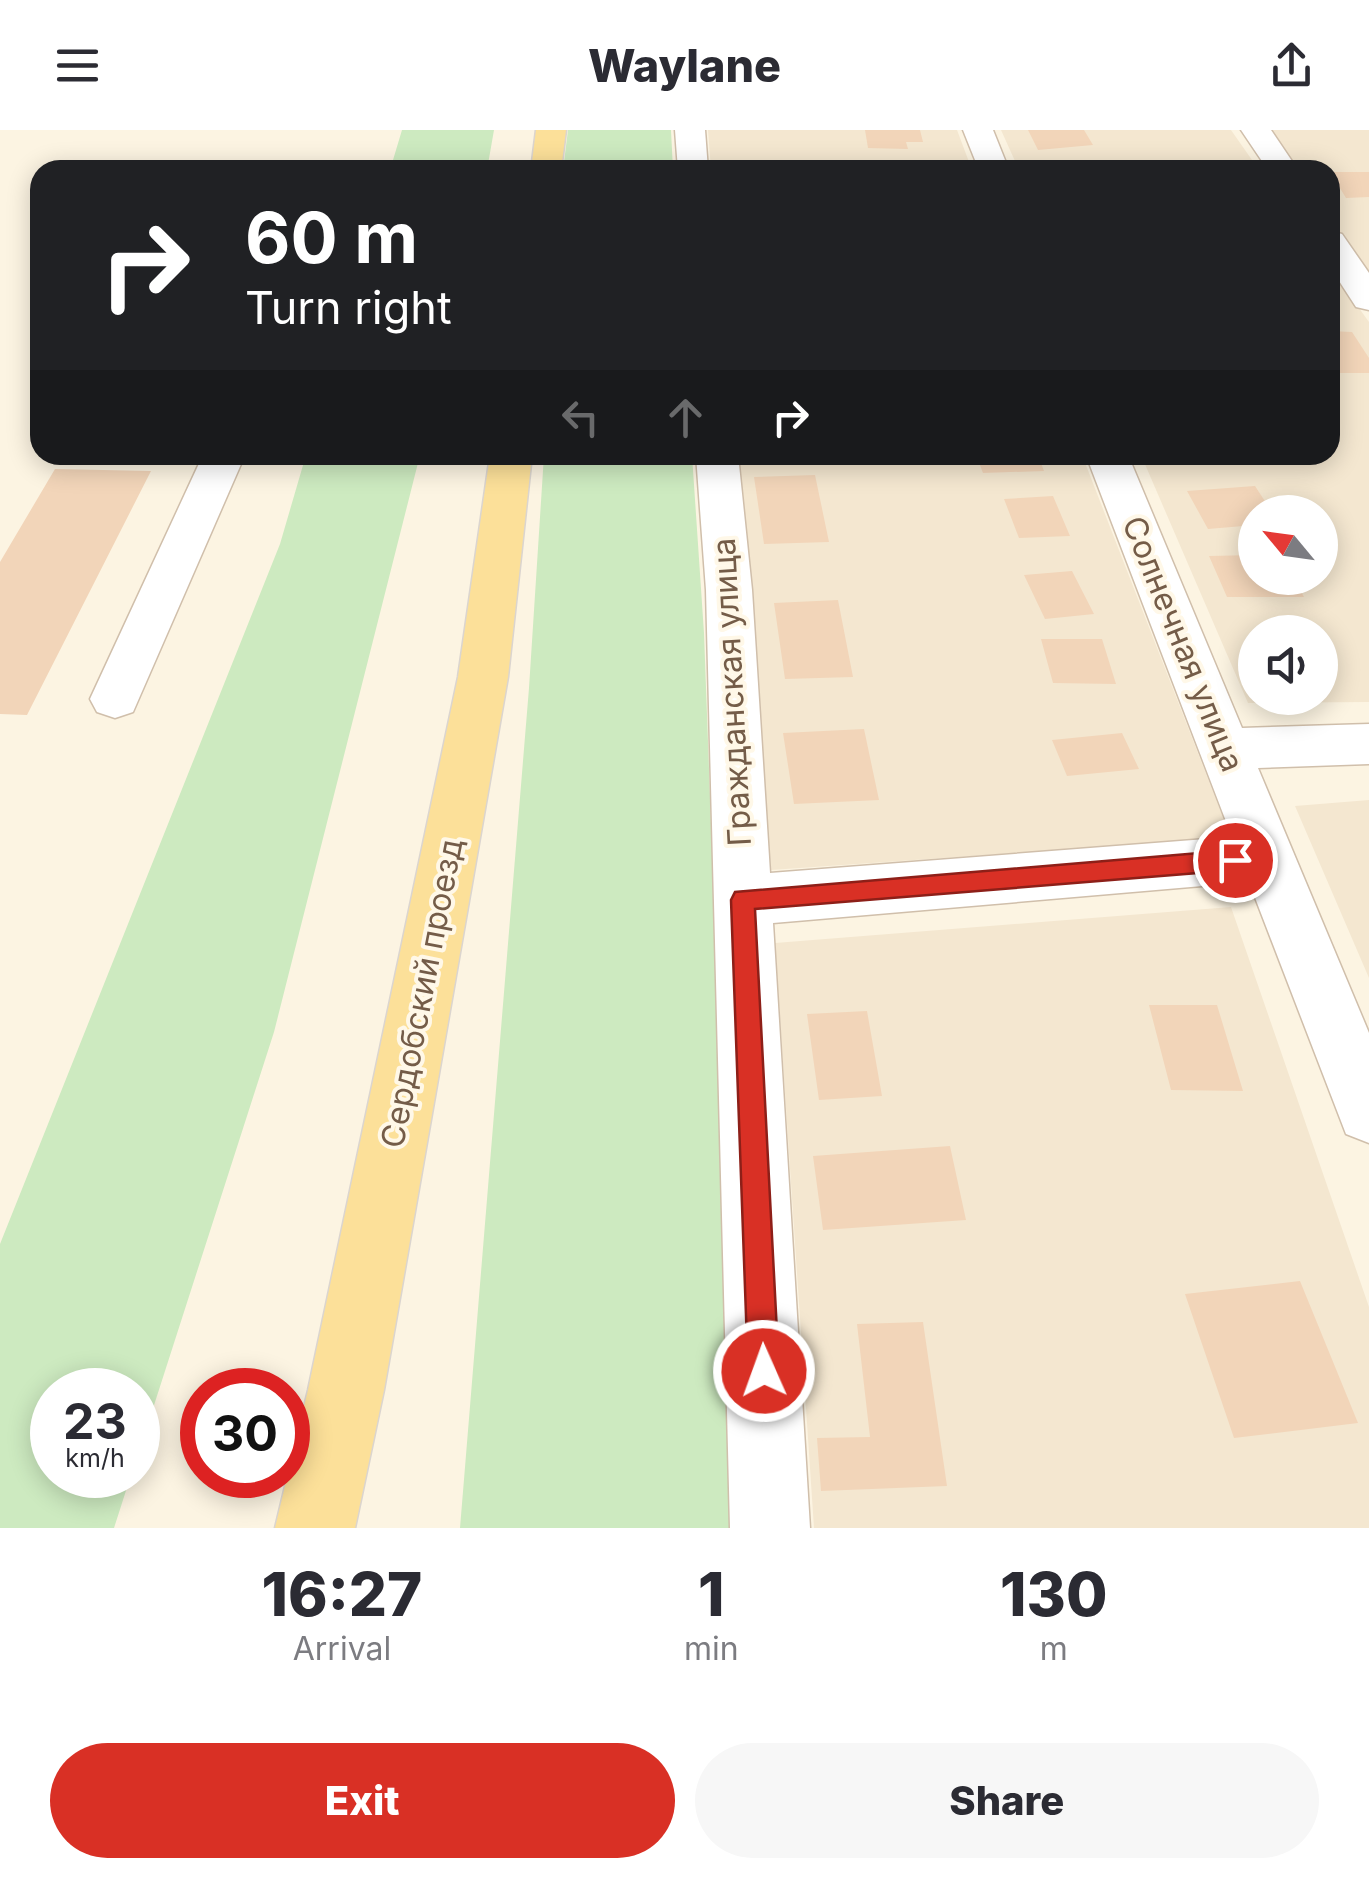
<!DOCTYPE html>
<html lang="en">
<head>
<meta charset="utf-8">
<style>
  body { margin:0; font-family:Inter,sans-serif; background:#f7f7f7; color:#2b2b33; height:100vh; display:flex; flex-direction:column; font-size:38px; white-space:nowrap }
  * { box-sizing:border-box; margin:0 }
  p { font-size:32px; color:#7c7c81 }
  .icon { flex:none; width:55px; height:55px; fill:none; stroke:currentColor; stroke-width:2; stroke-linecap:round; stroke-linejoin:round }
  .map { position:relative; height:1398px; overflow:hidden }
  .details { display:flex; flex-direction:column; background:#fff; flex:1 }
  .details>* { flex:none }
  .banner { position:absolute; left:30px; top:30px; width:1310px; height:305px; border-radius:30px; box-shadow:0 5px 25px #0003; background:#202124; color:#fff; overflow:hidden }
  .needle { width:65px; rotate:299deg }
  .controls { position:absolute; left:1238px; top:365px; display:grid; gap:20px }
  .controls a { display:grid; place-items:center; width:100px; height:100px; border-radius:50%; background:#fff; box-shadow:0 5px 25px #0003; font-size:50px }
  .speed { position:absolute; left:30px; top:1238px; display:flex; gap:20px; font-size:50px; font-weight:700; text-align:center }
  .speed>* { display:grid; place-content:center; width:130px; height:130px; border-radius:50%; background:#fff; box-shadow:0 5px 25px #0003; line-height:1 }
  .speed small { font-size:25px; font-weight:400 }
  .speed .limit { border:15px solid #d22; background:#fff; color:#111 }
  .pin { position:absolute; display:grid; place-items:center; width:85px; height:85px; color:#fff; margin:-42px; border:5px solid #fff; border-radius:50%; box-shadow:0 2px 10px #0007 }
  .me { position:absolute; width:110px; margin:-55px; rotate:358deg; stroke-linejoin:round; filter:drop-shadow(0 0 8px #0008) }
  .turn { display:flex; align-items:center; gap:35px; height:210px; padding:0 50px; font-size:45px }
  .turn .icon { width:130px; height:130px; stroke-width:2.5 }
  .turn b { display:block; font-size:70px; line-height:85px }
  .lanes { display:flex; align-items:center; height:95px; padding:0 50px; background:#0003; justify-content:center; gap:50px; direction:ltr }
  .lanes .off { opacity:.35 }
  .eta { display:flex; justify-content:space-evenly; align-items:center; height:170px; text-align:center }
  .eta b { font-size:60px; font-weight:800; line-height:70px }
  .button { display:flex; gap:20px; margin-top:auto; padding:20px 50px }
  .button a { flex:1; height:115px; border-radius:60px; background:#d93025; color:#fff; font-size:40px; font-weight:800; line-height:115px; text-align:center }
  .button a+a { background:#f7f7f7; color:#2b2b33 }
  header { display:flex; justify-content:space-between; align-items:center; height:130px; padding:0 50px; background:#fff; font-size:45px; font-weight:800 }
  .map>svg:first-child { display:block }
  .residential { fill:#f4e7d0; fill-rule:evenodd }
  .green { fill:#cdeac0 }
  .building { fill:#f2d5b9 }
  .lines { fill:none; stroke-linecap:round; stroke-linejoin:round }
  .minor-casing { stroke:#d0bfab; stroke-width:3 }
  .major-casing { stroke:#dbd5cf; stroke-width:3 }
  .minor { fill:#fff; fill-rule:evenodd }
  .major { fill:#fce099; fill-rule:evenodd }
  .route { fill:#d93025; stroke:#8d1f18; stroke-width:2.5 }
  .labels { text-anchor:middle; stroke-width:8; stroke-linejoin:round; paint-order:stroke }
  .street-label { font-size:32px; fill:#745c48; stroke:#fff8e8 }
</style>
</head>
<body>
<header><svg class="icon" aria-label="menu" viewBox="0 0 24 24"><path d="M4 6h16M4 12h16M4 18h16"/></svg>Waylane<svg class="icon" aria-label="share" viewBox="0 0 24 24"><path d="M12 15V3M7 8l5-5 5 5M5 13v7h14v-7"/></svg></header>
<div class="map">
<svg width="1369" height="1398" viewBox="0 0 1369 1398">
  <rect width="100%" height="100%" fill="#fcf4e2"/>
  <path class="residential" d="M708,0H957L972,40H711Z
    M1001,0H1231L1259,40H1019Z
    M1272,0H1369V143L1330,89V40H1298Z
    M1330,138L1369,192V572L1248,573L1141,325H1330ZM1255,382H1320V448H1255ZM1255,502H1320V568H1255Z
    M736,325H1082L1231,708L771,740Z
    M1369,670V848L1295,676Z
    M1231,777L1369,1177V1398H814L775,813Z"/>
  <path class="green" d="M402,0H494L487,40H390Z
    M568,0H671L673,40H563Z
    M306,325H420L274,902L138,1325V1260H52V1345H131L114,1398H0V1114L280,414Z
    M544,325H692L704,503L737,1398H460L529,558Z"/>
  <path class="building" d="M865,0H920L923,12H906L908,19L868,18Z
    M1028,0H1084L1093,15L1038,20Z
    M1083,30L1086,36L1102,35L1104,40H1045L1040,31Z
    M897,33H933L935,40H900Z
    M1330,42H1369V67L1346,68Z
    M1330,201L1352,202L1369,228V243H1330Z
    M976,325H1038L1044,341L983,343Z
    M55,339L151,341L27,585L0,584V432Z
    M815,345L829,412L764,414L754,347Z
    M1255,356L1272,382H1255V395L1208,399L1187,361Z
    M1053,366L1070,406L1019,408L1004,369Z
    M1255,425V448H1294L1304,467H1227L1209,426Z
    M1072,441L1094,484L1045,489L1024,445Z
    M838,470L853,547L785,549L774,473Z
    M1041,509H1102L1116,554L1053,553Z
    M864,599L879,670L794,674L783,603Z
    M1122,603L1139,639L1067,646L1052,610Z
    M1149,875H1217L1243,961L1171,960Z
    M867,881L882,966L819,970L807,884Z
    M950,1016L966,1090L823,1100L813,1026Z
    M1300,1151L1358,1293L1234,1308L1185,1164Z
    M923,1192L947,1356L821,1361L817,1308L870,1307L857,1194Z"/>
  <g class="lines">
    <defs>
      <path id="minor" d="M675,0H705L708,40H678Z
        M963,0H993L1009,40H979Z
        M1241,0H1271L1298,40H1268Z
        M1330,101L1342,104L1369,143V180L1356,177L1330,137Z
        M203,325H245L133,582L115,588L97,582L90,569Z
        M696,325H738L752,460L770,743L1232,707L1086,325H1128L1242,598L1369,594V634L1258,638L1369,903V1013L1346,1004L1249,752L773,793L810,1398H730L706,460Z"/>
      <path id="major" d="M536,0H566L561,40H531Z
        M490,325H532L508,547L384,1260L355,1398H275L308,1260L458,547Z"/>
    </defs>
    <use href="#minor" class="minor-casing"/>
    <use href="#major" class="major-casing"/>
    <use href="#minor" class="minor"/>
    <use href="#major" class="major"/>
  </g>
  <path class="route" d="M1235,720L1243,723L1247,730L1243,737L1235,740L755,779L779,1241L774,1252L764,1256L753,1252L748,1241L731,770L735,762Z"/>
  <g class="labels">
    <g class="street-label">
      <text transform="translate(1183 514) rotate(68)" y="11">Солнечная улица</text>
      <text transform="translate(732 562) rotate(-93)" y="11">Гражданская улица</text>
      <text transform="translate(422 863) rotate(-79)" y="11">Сердобский проезд</text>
    </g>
  </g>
</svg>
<div class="controls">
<a><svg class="needle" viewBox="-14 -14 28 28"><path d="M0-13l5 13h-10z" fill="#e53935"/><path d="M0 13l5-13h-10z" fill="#7c7c81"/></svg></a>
<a><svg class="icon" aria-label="sound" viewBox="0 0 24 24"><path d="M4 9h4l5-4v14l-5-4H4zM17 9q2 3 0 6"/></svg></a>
</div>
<div class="speed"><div>23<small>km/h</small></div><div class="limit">30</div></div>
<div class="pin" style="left:1235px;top:730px;background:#d93025"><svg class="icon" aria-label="arrive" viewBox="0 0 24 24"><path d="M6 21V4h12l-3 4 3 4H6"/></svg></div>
<svg class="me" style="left:764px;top:1241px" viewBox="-20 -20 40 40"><circle r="17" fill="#d93025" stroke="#fff" stroke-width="3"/><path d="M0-11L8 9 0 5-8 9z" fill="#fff"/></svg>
<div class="banner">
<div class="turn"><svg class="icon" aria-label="right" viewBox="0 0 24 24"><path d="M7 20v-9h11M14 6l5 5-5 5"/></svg><div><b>60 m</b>Turn right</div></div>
<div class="lanes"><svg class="icon off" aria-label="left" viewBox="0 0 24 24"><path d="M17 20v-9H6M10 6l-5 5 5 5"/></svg><svg class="icon off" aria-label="ahead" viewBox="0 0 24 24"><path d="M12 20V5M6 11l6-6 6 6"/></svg><svg class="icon" aria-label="right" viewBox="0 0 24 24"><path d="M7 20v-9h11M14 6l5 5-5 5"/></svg></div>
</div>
</div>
<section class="details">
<div class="eta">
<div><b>16:27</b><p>Arrival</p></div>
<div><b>1</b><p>min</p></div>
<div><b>130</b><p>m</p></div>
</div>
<div class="button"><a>Exit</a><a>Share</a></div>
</section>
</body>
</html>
